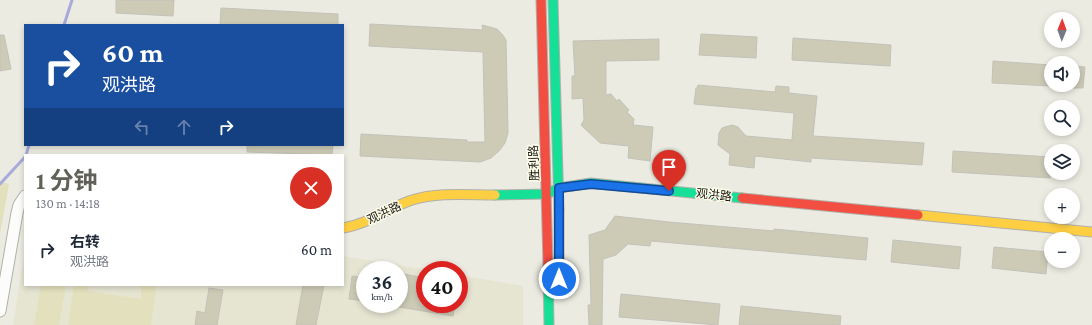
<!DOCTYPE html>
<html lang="zh">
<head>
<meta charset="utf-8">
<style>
  body { margin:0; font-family:"Crimson Pro","Noto Sans SC",serif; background:#f2f2f3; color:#1f2937; height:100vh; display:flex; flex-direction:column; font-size:15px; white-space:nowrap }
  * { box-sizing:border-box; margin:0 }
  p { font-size:13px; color:#747a83 }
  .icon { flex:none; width:22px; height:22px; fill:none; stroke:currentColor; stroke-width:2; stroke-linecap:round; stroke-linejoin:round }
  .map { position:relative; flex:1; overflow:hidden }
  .sheet { position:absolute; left:24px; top:154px; width:320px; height:132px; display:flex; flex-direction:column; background:#fff; border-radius:0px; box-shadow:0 2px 6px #0003 }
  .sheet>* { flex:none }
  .top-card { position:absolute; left:24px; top:24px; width:320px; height:122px; border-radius:0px; box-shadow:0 2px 6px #0003; background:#1a4fa0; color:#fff; overflow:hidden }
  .needle { width:26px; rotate:1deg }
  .controls { position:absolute; left:1044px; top:12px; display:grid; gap:8px }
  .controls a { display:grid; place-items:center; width:36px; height:36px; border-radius:50%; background:#fff; box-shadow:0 2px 6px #0003; font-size:20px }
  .speed { position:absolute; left:356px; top:261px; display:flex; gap:8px; font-size:20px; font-weight:700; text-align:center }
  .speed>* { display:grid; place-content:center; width:52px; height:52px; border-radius:50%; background:#fff; box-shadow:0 2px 6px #0003; line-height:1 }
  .speed small { font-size:10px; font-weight:400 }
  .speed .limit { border:6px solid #d22; background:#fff; color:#111 }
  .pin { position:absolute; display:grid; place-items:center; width:34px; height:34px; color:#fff; margin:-41px -17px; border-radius:50% 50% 50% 0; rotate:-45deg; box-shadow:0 0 4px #0007 }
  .pin .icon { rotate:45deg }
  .me { position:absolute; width:44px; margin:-22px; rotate:0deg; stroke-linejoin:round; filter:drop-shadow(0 0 3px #0008) }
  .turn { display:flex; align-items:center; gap:14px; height:84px; padding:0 12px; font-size:18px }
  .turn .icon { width:52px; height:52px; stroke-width:2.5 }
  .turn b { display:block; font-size:28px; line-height:34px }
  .lanes { display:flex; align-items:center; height:38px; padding:0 12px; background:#0003; justify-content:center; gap:20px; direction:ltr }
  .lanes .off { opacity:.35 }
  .round { display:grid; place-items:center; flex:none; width:42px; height:42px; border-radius:21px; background:#f2f2f3 }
  .headline { display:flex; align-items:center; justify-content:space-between; height:68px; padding:0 12px }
  h1 { font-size:24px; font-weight:700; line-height:30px; color:#616158 }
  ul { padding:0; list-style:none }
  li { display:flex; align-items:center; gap:12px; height:56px; padding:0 12px }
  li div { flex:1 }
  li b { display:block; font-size:15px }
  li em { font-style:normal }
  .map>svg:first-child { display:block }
  .built { fill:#e6e5d2; fill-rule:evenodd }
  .green { fill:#e3e1bd }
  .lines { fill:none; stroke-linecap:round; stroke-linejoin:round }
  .stream { stroke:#a7abdc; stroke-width:3 }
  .building { fill:#cdcbb6; stroke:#c3c2ba }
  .street-casing { stroke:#b1b0a9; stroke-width:13 }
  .fast-casing { stroke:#b1b0a9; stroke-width:11 }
  .slow-casing { stroke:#b1b0a9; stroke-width:11 }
  .jam-casing { stroke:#b1b0a9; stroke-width:11 }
  .street { stroke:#fcfcfa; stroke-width:11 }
  .fast { stroke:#16e098; stroke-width:9 }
  .slow { stroke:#ffcf43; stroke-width:9 }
  .jam { stroke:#f24e42; stroke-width:9 }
  .route-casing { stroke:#114b97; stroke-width:10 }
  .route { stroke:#1a73e8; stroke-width:7 }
  .labels { text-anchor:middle; stroke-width:3; stroke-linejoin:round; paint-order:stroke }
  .street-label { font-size:12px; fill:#16160f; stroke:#fdfdea }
</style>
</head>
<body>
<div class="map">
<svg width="1092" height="325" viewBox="0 0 1092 325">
  <rect width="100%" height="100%" fill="#ecebe1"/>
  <path class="built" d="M25,251V285H343V256L428,270H425V304H459V275L523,286V325H13ZM365,270H399V304H365Z"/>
  <path class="green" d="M0,181L9,184L0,234Z
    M41,285L66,286L59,325H34Z
    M74,285H89L88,291L141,299V285H155L156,290L151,325H68Z"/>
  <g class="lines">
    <path class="stream" d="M64,25L72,0
      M26,155L29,145
      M0,184L25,157"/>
  </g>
  <path class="building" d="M116,0H174L173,16L116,13Z
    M221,8L338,14V25H220Z
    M370,24L483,30L482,25L497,29L502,34L506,40L508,133L505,143L499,151L491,158L480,162L360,156L361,134L467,140V142H485L483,52L369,46Z
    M701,34L757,37L756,58L699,55Z
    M0,35H4L11,69L0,71Z
    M793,38L891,45L890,66L792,60Z
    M659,39V60L606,61V95L611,94L617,101L619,99L629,110L627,112L634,119L633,125L653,127L650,161L628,158L629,146L600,143L581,125L584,120L583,98L572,99V76H575L573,41Z
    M993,61L1051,65V86L992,83Z
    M1073,66L1085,67L1083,88H1073Z
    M698,85L775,92L776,86L789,87V93L817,96L813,136L924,143L922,165L811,158V162L755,156L754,168L729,165L730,154L718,145L719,133L722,128L732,125L738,127L746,136L792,140L794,113L694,104L696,88H697Z
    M247,145H333L332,155L247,152Z
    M953,151L1051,157L1050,178L952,172Z
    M615,216L669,222L774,231V229L868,238L866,260L651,241L650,246L628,244L616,255L603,259L602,325H589L588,305H591L589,235L605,230Z
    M893,240L961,247L959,269L891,262Z
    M994,247L1048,252L1046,274L992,268Z
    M399,273L425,278V304H455L453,316L399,307Z
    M352,276L365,278V301L349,299Z
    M303,285H324L316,325H296Z
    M209,288L223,290L217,325H195L197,311L205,313Z
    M621,294L720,304L718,325L619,317Z
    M741,306L841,316L840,325H739Z"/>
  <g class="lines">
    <defs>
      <path id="street" d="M0,311L17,213L19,205L25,196"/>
      <path id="fast" d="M553,0L559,209
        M495,195L547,194L559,188L591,183L742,198
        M548,266L549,325"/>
      <path id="slow" d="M918,215L1092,232
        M343,228C368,224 388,208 412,200C438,192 468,195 495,195"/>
      <path id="jam" d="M541,0L548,266
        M742,198L918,215
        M559,209V279"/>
    </defs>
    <use href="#street" class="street-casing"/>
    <use href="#fast" class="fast-casing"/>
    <use href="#slow" class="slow-casing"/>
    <use href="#jam" class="jam-casing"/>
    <use href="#street" class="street"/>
    <use href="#fast" class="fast"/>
    <use href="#slow" class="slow"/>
    <use href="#jam" class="jam"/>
  </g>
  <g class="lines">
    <defs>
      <path id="route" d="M559,279V188L591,184L669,191"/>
    </defs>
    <use href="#route" class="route-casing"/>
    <use href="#route" class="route"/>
  </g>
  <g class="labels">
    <g class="street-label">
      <text transform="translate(534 163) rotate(-92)" y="4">胜利路</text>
      <text transform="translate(714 195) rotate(6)" y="4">观洪路</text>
      <text transform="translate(384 213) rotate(-25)" y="4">观洪路</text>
    </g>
  </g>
</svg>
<div class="controls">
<a><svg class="needle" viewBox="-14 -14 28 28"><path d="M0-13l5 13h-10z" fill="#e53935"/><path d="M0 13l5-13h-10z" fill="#747a83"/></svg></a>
<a><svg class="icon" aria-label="sound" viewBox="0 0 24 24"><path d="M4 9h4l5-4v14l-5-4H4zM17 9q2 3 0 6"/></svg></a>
<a><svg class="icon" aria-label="search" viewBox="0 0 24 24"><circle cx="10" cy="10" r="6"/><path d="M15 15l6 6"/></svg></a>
<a><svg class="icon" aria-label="layers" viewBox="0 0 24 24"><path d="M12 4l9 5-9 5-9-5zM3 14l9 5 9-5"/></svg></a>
<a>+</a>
<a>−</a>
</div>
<div class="speed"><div>36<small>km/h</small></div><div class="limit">40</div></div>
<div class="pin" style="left:669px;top:191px;background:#d93025"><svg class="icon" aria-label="arrive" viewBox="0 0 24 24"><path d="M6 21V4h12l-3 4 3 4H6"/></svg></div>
<svg class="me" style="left:559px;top:279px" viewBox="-20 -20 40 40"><circle r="17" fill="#1a73e8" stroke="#fff" stroke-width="3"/><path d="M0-11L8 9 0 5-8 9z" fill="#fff"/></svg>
<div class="top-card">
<div class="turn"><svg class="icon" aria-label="right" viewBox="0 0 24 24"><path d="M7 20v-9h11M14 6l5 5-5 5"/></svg><div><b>60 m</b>观洪路</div></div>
<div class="lanes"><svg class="icon off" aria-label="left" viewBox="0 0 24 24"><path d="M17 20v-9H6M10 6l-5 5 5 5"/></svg><svg class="icon off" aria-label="ahead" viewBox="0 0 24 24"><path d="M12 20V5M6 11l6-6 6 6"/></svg><svg class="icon" aria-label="right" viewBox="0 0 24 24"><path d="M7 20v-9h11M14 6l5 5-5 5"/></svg></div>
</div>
<section class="sheet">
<div class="headline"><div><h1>1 分钟</h1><p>130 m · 14:18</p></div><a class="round" style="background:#d93025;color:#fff"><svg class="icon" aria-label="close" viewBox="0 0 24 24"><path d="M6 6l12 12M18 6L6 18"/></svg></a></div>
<ul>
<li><svg class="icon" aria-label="right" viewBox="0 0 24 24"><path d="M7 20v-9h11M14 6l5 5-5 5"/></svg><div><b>右转</b><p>观洪路</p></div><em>60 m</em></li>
</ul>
</section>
</div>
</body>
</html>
